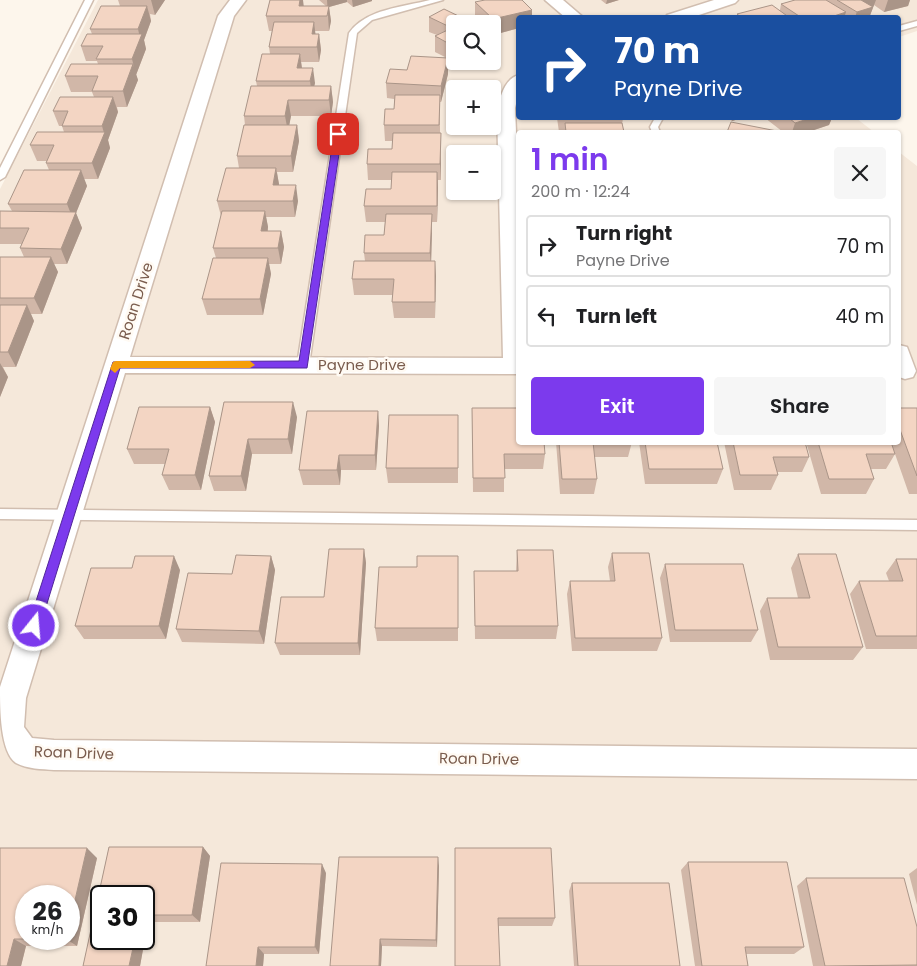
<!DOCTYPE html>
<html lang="en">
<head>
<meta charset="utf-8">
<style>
  body { margin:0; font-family:Poppins,sans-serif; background:#f6f6f6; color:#202124; height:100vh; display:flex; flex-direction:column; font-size:19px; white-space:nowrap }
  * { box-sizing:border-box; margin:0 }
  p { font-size:16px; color:#757577 }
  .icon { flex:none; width:28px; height:28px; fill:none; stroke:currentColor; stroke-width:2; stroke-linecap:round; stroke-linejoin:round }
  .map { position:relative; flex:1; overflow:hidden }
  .drawer { position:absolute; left:516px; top:130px; width:385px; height:315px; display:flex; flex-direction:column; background:#fff; border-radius:5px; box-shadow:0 1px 4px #0004 }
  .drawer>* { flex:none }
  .hud { position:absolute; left:516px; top:15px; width:385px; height:105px; border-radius:5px; box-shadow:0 1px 4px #0004; background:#1a4fa0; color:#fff; overflow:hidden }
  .controls { position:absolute; left:446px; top:15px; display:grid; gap:10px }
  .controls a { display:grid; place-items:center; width:55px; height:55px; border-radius:5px; background:#fff; box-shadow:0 1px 4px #0004; font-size:25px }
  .speed { position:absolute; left:15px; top:885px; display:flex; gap:10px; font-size:25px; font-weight:700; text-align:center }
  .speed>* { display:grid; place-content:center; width:65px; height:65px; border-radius:50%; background:#fff; box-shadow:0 1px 4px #0004; line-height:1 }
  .speed small { font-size:12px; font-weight:400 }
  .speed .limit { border:2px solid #111; border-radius:8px; background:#fff; color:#111 }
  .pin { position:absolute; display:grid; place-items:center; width:42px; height:42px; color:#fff; margin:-21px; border-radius:10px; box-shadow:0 2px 8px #0006 }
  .me { position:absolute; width:55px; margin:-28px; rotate:17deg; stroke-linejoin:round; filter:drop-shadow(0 0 4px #0008) }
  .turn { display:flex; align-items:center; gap:18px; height:105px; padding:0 15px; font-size:22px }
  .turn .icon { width:65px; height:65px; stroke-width:2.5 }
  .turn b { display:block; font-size:35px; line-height:42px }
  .round { display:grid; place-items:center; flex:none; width:52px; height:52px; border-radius:5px; background:#f6f6f6 }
  .summary { display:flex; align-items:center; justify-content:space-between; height:85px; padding:0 15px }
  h1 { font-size:30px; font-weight:600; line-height:38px; color:#7c3aed }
  .action { display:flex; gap:10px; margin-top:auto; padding:10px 15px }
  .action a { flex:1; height:58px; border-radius:5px; background:#7c3aed; color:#fff; font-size:20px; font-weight:600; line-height:58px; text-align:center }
  .action a+a { background:#f6f6f6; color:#202124 }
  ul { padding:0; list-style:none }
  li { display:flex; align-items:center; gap:15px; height:62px; margin:0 10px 8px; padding:0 5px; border:2px solid #e0e0e0; border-radius:5px }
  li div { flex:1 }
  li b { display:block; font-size:19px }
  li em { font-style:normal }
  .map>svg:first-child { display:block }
  .residential { fill:#f5e8da; fill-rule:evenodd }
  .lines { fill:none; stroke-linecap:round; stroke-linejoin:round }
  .service-casing { stroke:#d1beb0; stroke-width:3 }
  .minor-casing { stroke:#d1beb0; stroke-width:3 }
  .service { fill:#fff; fill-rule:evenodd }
  .minor { fill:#fff; fill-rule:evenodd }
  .wall { fill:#d1b7a8; fill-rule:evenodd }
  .shaded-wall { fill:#aa9588 }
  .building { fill:#f3d5c3; stroke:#aa9588 }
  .route { fill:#7c3aed; stroke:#51269a }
  .slow { fill:#f59e0b }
  .labels { text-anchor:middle; stroke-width:5; stroke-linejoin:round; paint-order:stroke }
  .street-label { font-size:15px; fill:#7a5c4d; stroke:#fffaf3 }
</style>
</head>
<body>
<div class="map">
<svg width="917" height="966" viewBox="0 0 917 966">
  <rect width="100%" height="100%" fill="#fdf6ec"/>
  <path class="residential" d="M98,0H917V31L899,37V18H519V118H856L874,132H519V442H899V152L917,166V966H0V189ZM455,24H492V61H455ZM455,89H492V126H455ZM455,154H492V191H455ZM26,896H69V939H26ZM101,896H144V939H101Z"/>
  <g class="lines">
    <defs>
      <path id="service" d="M85,0H93L5,177L0,180V168Z
        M430,0H443L372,20L357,33L309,365L307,368H299L297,365L349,33C366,9 403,7 430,0Z
        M917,21V26L899,31V26Z
        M655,118H663L658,127L660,132H652L650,127Z
        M0,509L917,520V530L0,519Z"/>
      <path id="minor" d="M230,0H246L234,16L130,357L503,358L497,108C501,96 505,78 519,75V92L515,108L519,206V374L125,373L26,698L24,727L32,738L54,740L917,749V779L54,770C42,769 27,769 16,763C0,752 0,708 0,687L218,16Z
        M545,0H563L584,18H566Z
        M714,0H738L735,3L690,18H666L667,15Z
        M899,345L907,347L916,371L913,377L905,379L899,377Z"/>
    </defs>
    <use href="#service" class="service-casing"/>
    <use href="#minor" class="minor-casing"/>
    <use href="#service" class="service"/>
    <use href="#minor" class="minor"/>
  </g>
  <path class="wall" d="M118,0H165L155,15L150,14L151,21L144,40L146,49L136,75L138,80L127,107H117L118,112L108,140L110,148L98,179H84L87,186L76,213L82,228L67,264H54L58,272L42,314H31L34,321L16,367H3L8,377L0,397V257H24L20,248L22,244H0V211H12L8,204L49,170L46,163L47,161H37L30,145L64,132L62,126H59L53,111L94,97L92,92H71L65,76L98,64L97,61H86L81,46L92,34L90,29L120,6Z
    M270,0H303V6H326L319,0H372V1L353,7L347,2L329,7L331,21L329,31H315V34H319L321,50L319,62H301L302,68L315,83L314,86H331L333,102L331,116H291L289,125H297L299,141L293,172H277L279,185L298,201L295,217H266L268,227V231H281L284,247L281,264H269L271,274L263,315H207L202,299L216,258L213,248L221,216L217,201L239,168L237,156L245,125L244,116L257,86L256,81L270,54L269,47L272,31H269L266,16Z
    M601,0H619L606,4Z
    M795,0H910L908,6L884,12L874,5L869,18H737V14L780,10L781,4Z
    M475,2L532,10V18H519V28L493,35L492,24H481L475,17Z
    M429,17L455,24V61H460L457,63L448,58V74L441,102H440V133L441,149V180H438L437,222H432L431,261H435V318H394L392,302L393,295H354L352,279L365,261L364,253L384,235L385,222H366L364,206L391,189L392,180H368L367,164L392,149L393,141H385L384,125L394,109V99L387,98L386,83L407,70L447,58L435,52V36L437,35L429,32Z
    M557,118H623L622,125L624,132H559Z
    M728,118H742L732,121Z
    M765,118H832L829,125L808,132H783Z
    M224,402L297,417L292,454H252L246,491H214L209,476Z
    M210,407L215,422L201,490H169L162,475L165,464H134L127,449Z
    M472,408L545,454L543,469H504V492H473Z
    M899,408H917V494H909L895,454L886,469H871L874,479L866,494H821L806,442H899Z
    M378,411L379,426L376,470H341L340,485H303L299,470Z
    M458,415V483H388L386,468Z
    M556,442H632L628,457H594L597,479L594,494H560Z
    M639,442H717L723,469L717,484H645Z
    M724,442H805L809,457L802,472H777L778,475L771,490H734Z
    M364,549L366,563L360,655H280L275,643L324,597Z
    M517,550L558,626L556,639H475L474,571H516Z
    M612,553L662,638L657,651H572L567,594L570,581H610L608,567Z
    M798,554L863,647L853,660H770L760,611L767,598H798L791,568Z
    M271,556L275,570L264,644L182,642L176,629L232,574Z
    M458,556V641H377L375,628Z
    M896,559H917V649H866L850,594L859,581H889L886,573Z
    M665,564L758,630L751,642H670L660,578Z
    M180,570L166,639H84L75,626Z
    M109,847H203L210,856L200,922H148L140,966H83ZM101,896H144V939H101Z
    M0,848L97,858L77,946H26L21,966H0Z
    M551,848L555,918L552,926H499L455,966Z
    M688,862L804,947L794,954H746L748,966H695L681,870Z
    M439,866L437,947L382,946L381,966H330Z
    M917,868V905L909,874Z
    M326,873L319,954H264L263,966H206Z
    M806,878L917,927V966H813L797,886Z
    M572,883L680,966H574L569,891Z"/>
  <path class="shaded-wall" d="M151,0H165L155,15Z
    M300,0H303L304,8L299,6Z
    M327,0H347V2L329,7L331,21L329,31Z
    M352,0H372V1L353,7Z
    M607,0H619L606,4Z
    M860,0H876L869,18H855Z
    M888,0H910L908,6L884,12Z
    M147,6L151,21L144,40L146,49L136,75L132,59L140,38L138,29Z
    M532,10V18H519V28L493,35V19Z
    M846,12L844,18H828Z
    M314,22L316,38L312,34Z
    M319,34L321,50L319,62L317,47Z
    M300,54L302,69L297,68Z
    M448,58V74L441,102V86Z
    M133,64L138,80L127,107L123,91Z
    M313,68L315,83L312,96L310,81Z
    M331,86L333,102L331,116L329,100Z
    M113,97L118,112L108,140L110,148L98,179L92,163L104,133L102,126Z
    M288,100L291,116L288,132L285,116Z
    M733,118H742L732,121Z
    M811,118H832L829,125L808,132H792L795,123Z
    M297,125L299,141L293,172L291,156Z
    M441,133V180L440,164Z
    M276,168L279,184L276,201L273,185Z
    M81,170L87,186L76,213L82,228L67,264L61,249L73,219L67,204Z
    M437,172L438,188L437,222Z
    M296,185L298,201L295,217L293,201Z
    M265,211L268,227L265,247L261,231Z
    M432,214V230L431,268L430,253Z
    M281,231L284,247L281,264L278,248Z
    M51,257L58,272L42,314L34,298Z
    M268,258L271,274L263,315L260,299Z
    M435,261L436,276L435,318Z
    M27,305L34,321L16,367L8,352Z
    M0,363L8,377L0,397Z
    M293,402L297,417L292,454L288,439Z
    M210,407L215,422L201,490L195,475Z
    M378,411L379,426L376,470L375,455Z
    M248,439L252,454L246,491L241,476Z
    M339,455L341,470L340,485L337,470Z
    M364,549L366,563L360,655L358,643Z
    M174,556L180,570L166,639L159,626Z
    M271,556L275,570L264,644L259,631Z
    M203,847L210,856L200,922L192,915Z
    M87,848L97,858L77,946L66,939H69V926Z
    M438,857L439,866L437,947L436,940Z
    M322,864L326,873L319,954L315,947Z
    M144,919L148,922L140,966H129L135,939H144Z
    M14,939L26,946L21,966H7Z
    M380,939L382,946L381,966H379Z
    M258,947L264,954L263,966H256Z"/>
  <path class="building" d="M270,0H300L299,6H329L327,16H266Z
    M485,0H522L532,10L493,19L475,2Z
    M795,0H826L846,12L828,18H802L781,4Z
    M837,0H861L873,7L857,12Z
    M772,5L790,18H742L737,14Z
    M101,6H147L138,29H90Z
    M444,9L475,24H455V47L435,36L452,28L429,17Z
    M274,22H314L312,34H319L317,47H269Z
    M87,34H142L132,59H96L103,46H81Z
    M262,54H300L297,68H313L310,81H256Z
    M411,56L448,58L441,86L386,83L390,69L407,70Z
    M71,64H133L123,91H92L98,76H65Z
    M251,86H331L329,100H288L285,116H244Z
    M395,95H440L439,125H384L385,109H394Z
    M60,97H113L102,126H62L68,111H53Z
    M789,118H811L795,123Z
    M731,122L782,132H727Z
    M565,123H622L624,132H566Z
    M244,125H297L291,156H237Z
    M37,132H105L92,163H46L54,145H30Z
    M393,133H441L440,164H367L368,149H392Z
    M226,168H276L273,185H296L293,201H217Z
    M24,170H81L67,204H8Z
    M392,172H437V206H364L366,189H391Z
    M0,211L76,212L61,249L20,248L29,228H0Z
    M222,211H265L261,231H281L278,248H213Z
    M386,214H432L430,253H364L365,235H384Z
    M0,257H51L34,298H0Z
    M213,258H268L260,299H202Z
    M354,261H435V302H392L394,279H352Z
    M0,305H27L8,352H0Z
    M224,402H293L288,439H248L241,476H209Z
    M139,407H210L195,475H162L169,449H127Z
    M472,408H519V442H544L545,454H504L505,478H473Z
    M899,408H917V476L899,427Z
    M307,411H378L375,455H339L337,470H299Z
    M389,415H458V468H386Z
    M559,442H593L597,479H562Z
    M645,442H717L723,469H649Z
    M733,442H805L809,457H773L778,475H740Z
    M818,442H891L895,454H866L874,479H829Z
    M329,549H364L358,643H275L281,597H324Z
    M517,550H553L558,626H475L474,571H518Z
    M612,553H649L662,638H575L570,581H615Z
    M798,554H836L863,647H778L767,598H810Z
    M236,555L271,556L259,631L176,629L188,573L232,574Z
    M135,556H174L159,626H75L91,568H132Z
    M417,556H458V628H375L379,567H417Z
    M896,559H917V636H876L859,581H903Z
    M665,564H743L758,630H675Z
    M109,847H203L192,915H144V896H101V939H135L129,966H83Z
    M0,848H87L69,926V896H26V939H66H14L7,966H0Z
    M455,848H551L555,918H498L500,966H455Z
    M339,857H438L436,940L380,939L379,966H330Z
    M688,862H787L804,947H745L748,966H702Z
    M221,863L322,864L315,947H258L256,966H206Z
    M806,878H904L917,927V965L825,966Z
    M572,883H669L680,966H578Z"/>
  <path class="route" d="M338,131L342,134L307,368H120L40,626L38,629H29L28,626L113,362L299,361L334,134Z"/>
  <path class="slow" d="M116,361H250L255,365L250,368H120L115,373L110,369L113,362Z"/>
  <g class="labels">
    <g class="street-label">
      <text transform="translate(136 301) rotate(-72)" y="5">Roan Drive</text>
      <text x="362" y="370">Payne Drive</text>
      <text transform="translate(74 753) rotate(2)" y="5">Roan Drive</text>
      <text transform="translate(479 759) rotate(1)" y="5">Roan Drive</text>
    </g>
  </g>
</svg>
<div class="controls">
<a><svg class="icon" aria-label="search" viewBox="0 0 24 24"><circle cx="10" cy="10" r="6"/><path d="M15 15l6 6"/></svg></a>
<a>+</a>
<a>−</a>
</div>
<div class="speed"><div>26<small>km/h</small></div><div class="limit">30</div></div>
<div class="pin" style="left:338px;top:134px;background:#d93025"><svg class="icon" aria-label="arrive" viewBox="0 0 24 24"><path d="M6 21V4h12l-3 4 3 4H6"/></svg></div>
<svg class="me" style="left:34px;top:626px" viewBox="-20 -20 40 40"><circle r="17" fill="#7c3aed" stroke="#fff" stroke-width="3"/><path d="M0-11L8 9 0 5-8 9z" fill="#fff"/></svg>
<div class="hud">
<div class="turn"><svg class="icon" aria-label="right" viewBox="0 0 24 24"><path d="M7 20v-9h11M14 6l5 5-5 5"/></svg><div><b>70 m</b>Payne Drive</div></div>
</div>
<section class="drawer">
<div class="summary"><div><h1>1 min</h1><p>200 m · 12:24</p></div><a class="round"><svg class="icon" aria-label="close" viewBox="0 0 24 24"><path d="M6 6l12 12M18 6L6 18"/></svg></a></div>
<ul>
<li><svg class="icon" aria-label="right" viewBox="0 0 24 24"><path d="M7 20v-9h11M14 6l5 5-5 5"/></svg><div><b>Turn right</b><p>Payne Drive</p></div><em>70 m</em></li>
<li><svg class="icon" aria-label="left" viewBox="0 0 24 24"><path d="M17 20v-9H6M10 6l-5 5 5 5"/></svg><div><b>Turn left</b></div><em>40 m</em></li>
</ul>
<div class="action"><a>Exit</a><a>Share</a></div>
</section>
</div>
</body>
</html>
